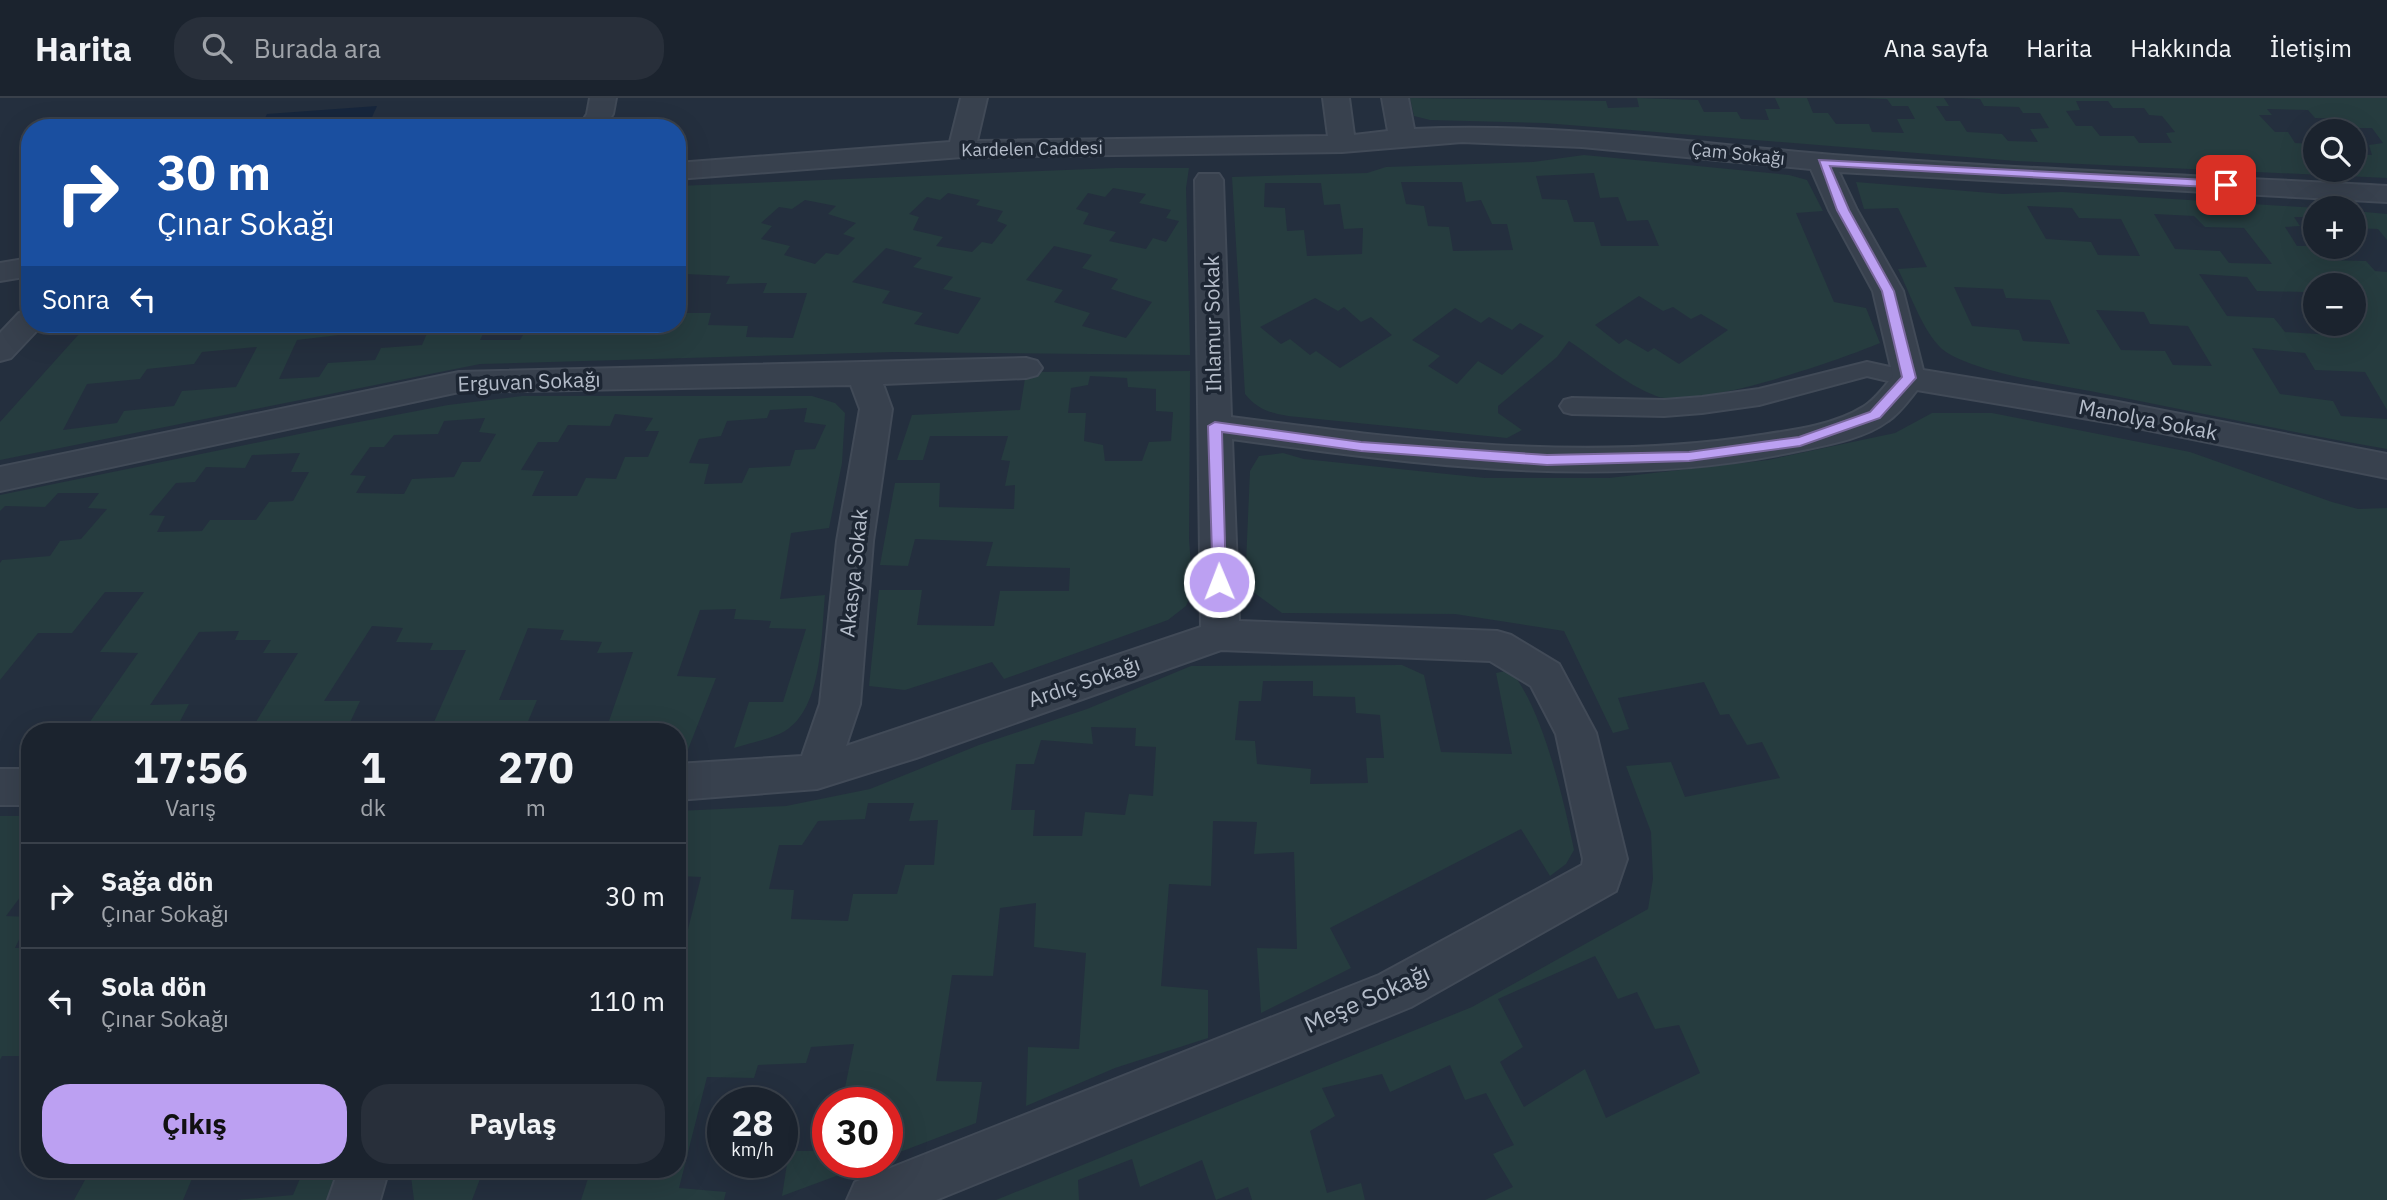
<!DOCTYPE html>
<html lang="tr">
<head>
<meta charset="utf-8">
<style>
  body { margin:0; font-family:"IBM Plex Sans",sans-serif; background:#282f3a; color:#f1f3f6; height:100vh; display:flex; flex-direction:column; font-size:26px; white-space:nowrap }
  * { box-sizing:border-box; margin:0 }
  p { font-size:23px; color:#a0a4aa }
  .icon { flex:none; width:38px; height:38px; fill:none; stroke:currentColor; stroke-width:2; stroke-linecap:round; stroke-linejoin:round }
  .map { position:relative; flex:1; overflow:hidden }
  .side { position:absolute; left:21px; top:625px; width:665px; height:455px; display:flex; flex-direction:column; background:#1b232e; border-radius:28px; box-shadow:0 7px 28px #0002,0 0 0 2px #39404a }
  .side>* { flex:none }
  .banner { position:absolute; left:21px; top:21px; width:665px; height:214px; border-radius:28px; box-shadow:0 7px 28px #0002,0 0 0 2px #39404a; background:#1a4fa0; color:#fff; overflow:hidden }
  .fabs { position:absolute; left:2303px; top:21px; display:grid; gap:14px }
  .fabs a { display:grid; place-items:center; width:63px; height:63px; border-radius:50%; background:#1b232e; box-shadow:0 7px 28px #0002,0 0 0 2px #39404a; font-size:35px }
  .speed { position:absolute; left:707px; top:989px; display:flex; gap:14px; font-size:35px; font-weight:700; text-align:center }
  .speed>* { display:grid; place-content:center; width:91px; height:91px; border-radius:50%; background:#1b232e; box-shadow:0 7px 28px #0002,0 0 0 2px #39404a; line-height:1 }
  .speed small { font-size:18px; font-weight:400 }
  .speed .limit { border:10px solid #d22; background:#fff; color:#111 }
  .pin { position:absolute; display:grid; place-items:center; width:60px; height:60px; color:#fff; margin:-30px; border-radius:14px; box-shadow:0 4px 10px #0006 }
  .me { position:absolute; width:77px; margin:-38px; rotate:359deg; stroke-linejoin:round; filter:drop-shadow(0 0 5px #0008) }
  .turn { display:flex; align-items:center; gap:24px; height:147px; padding:0 21px; font-size:32px }
  .turn .icon { width:91px; height:91px; stroke-width:2.5 }
  .turn b { display:block; font-size:49px; line-height:60px }
  .then { display:flex; align-items:center; height:66px; padding:0 21px; background:#0003; gap:14px; font-size:26px }
  .eta { display:flex; justify-content:space-evenly; align-items:center; height:119px; text-align:center }
  .eta b { font-size:42px; font-weight:700; line-height:49px }
  .button { display:flex; gap:14px; margin-top:auto; padding:14px 21px }
  .button a { flex:1; height:80px; border-radius:28px; background:#bca0f2; color:#111; font-size:28px; font-weight:700; line-height:80px; text-align:center }
  .button a+a { background:#282f3a; color:#f1f3f6 }
  ul { padding:0; list-style:none }
  li { display:flex; align-items:center; gap:21px; height:105px; padding:0 21px; border-top:2px solid #39404a }
  li div { flex:1 }
  li b { display:block; font-size:26px }
  li em { font-style:normal }
  header { display:flex; align-items:center; gap:42px; box-sizing:border-box; height:98px; padding:0 35px; background:#1b232e; border-bottom:2px solid #39404a }
  header strong { font-size:33px }
  nav { display:flex; gap:38px; margin-inline-start:auto; font-size:24px }
  .search { width:490px; height:63px; background:#282f3a; display:flex; align-items:center; gap:18px; box-sizing:border-box; padding:0 24px; border-radius:28px; color:#a0a4aa; font-size:26px }
  .map>svg:first-child { display:block }
  .green { fill:#263c3f; fill-rule:evenodd }
  .water { fill:#17263c }
  .lines { fill:none; stroke-linecap:round; stroke-linejoin:round }
  .service-casing { stroke:#414a57; stroke-width:4 }
  .minor-casing { stroke:#414a57; stroke-width:4 }
  .service { fill:#38414e; fill-rule:evenodd }
  .minor { fill:#38414e; fill-rule:evenodd }
  .route { fill:#bca0f2; stroke:#7a689d; stroke-width:2 }
  .labels { text-anchor:middle; stroke-width:7; stroke-linejoin:round; paint-order:stroke }
  .far-street-label { font-size:18px; fill:#b4bcc9; stroke:#1d2633 }
  .street-label { font-size:21px; fill:#b4bcc9; stroke:#1d2633 }
  .near-street-label { font-size:24px; fill:#b4bcc9; stroke:#1d2633 }
</style>
</head>
<body>
<header>
<strong>Harita</strong>
<div class="search"><svg class="icon" aria-label="search" viewBox="0 0 24 24"><circle cx="10" cy="10" r="6"/><path d="M15 15l6 6"/></svg>Burada ara</div>
<nav><a>Ana sayfa</a><a>Harita</a><a>Hakkında</a><a>İletişim</a></nav>
</header>
<div class="map">
<svg width="2387" height="1102" viewBox="0 0 2387 1102">
  <rect width="100%" height="100%" fill="#242f3e"/>
  <path class="green" d="M1410,0L1606,3L1608,10L1639,9L1637,0L1698,2L1704,14H1737L1741,21L1769,22L1765,11H1780L1775,0H1807L1813,15H1828L1836,26H1869L1872,34L1904,35L1897,21H1915L1908,8H1892L1887,1L1861,0H1944L1949,8H1936L1946,23H1960L1967,34L2002,36L2008,43L2038,44L2030,31L2049,30L2040,15H2023L2019,9L1984,8L1980,1L1957,0H2387V80L2016,63L1544,25L1430,22L1414,18ZM2076,3H2108L2113,10H2144L2149,17L2162,18L2175,34L2166,35L2172,45H2139L2134,38H2100L2092,28H2076L2066,13L2080,12ZM2267,11L2308,12L2315,20L2347,21L2354,30H2372L2383,45L2369,47L2372,57L2354,56V72H2315V46L2295,45L2288,34H2275L2259,17H2272Z
    M1584,57L1789,77L1807,82L1823,113L1796,115L1834,204L1866,210L1880,245C1840,262 1693,313 1656,298C1625,286 1596,261 1569,243L1557,259L1498,308V315L1522,332L1507,340L1288,318C1270,315 1257,311 1245,296L1232,79L1367,75L1386,69L1533,64ZM1594,75L1600,100L1618,99L1627,123L1648,122L1659,148H1601L1594,124H1574L1567,102L1542,101L1536,78ZM1401,84H1462L1466,104L1481,102L1492,126H1507L1513,152L1453,153L1449,129L1428,128L1424,108L1406,106ZM1265,85H1321L1324,107L1340,106L1344,131L1363,130L1362,156L1307,158L1304,132L1287,133L1285,110L1264,109ZM1639,198L1663,213L1673,209L1691,221L1701,216L1728,232L1679,266L1654,250L1648,254L1626,241L1619,246L1595,227ZM1315,200L1338,213L1344,209L1361,224L1371,219L1392,237L1340,270L1316,253L1310,257L1290,241L1281,246L1260,229ZM1455,210L1481,225L1489,219L1512,232L1520,225L1544,238L1502,277L1478,263L1457,286L1428,268L1440,258L1412,242Z
    M1115,70H1189L1186,90L1190,257L894,254L480,266L0,362V324L88,226H140L139,229L172,226H363L345,227L339,237L297,242L279,281L319,279L328,265L375,262L381,250L422,247L431,226H488L480,242H520L529,226H677V215H711L708,227L748,228L746,239L793,240L807,195H763L767,185L726,186L730,178L685,176L677,193V88ZM1113,90L1146,96L1139,105L1171,112L1166,120L1179,123L1166,144L1153,140L1146,151L1109,143L1116,134L1083,126L1089,115L1076,111L1088,95L1105,99ZM948,95L980,102L976,107L1003,113L997,123L1007,127L992,146L982,144L972,154L936,148L943,139L913,132L919,119L909,116L927,99L940,102ZM805,102L836,108L828,116L856,125L843,136L855,140L838,157L826,155L815,166L784,157L790,148L761,141L772,128L761,125L779,109L792,111ZM1054,148L1092,157L1082,170L1118,181L1111,191L1152,204L1126,240L1082,228L1090,215L1054,204L1063,192L1026,182ZM886,150L922,160L913,169L953,179L943,191L981,200L958,236L914,226L923,215L882,205L890,193L852,184ZM257,249L236,289L182,293L174,308L124,313L117,325L63,332L87,286L140,281L147,271L194,266L202,254Z
    M1856,84L2003,96L2062,94L2317,110L2315,119H2294L2300,128L2285,129L2297,148H2315L2328,162L2366,163L2375,173L2387,174V312L2365,274L2315,272L2305,255L2252,250L2280,296L2333,303L2341,318L2387,321V351C2291,334 2195,314 2100,295C2059,287 1978,275 1946,254C1925,240 1909,193 1898,171L1927,169L1898,110L1864,111ZM2027,108L2072,110L2079,120L2121,121L2140,158L2098,157L2091,144L2046,141ZM2154,116L2194,118L2205,129L2244,130L2272,166L2229,165L2220,153L2175,151ZM2199,176L2247,179L2257,193L2304,194L2315,211V187H2354V226H2325L2332,237L2285,234L2274,220L2227,218ZM1954,189L2003,191L2006,200L2050,202L2070,246L2023,243L2019,232L1972,228ZM2096,212L2144,214L2150,226L2188,228L2212,268L2173,267L2165,253L2121,252Z
    M2354,113L2387,116V142L2378,131L2354,130Z
    M1190,273L1189,442L1193,491L1186,508L1168,522L1004,581L992,564L905,592L869,588L879,492H922L917,527L994,528L1000,493H1069L1070,470L986,468L993,444L915,441L908,468L880,467L895,385H940L939,409L1014,411L1015,387L1005,388L1010,363L1001,362L1008,338H930L923,362H897L912,317L1020,312L1026,274ZM1090,278L1127,280L1128,289L1156,291V313L1173,314L1171,343L1149,344L1142,363H1105L1103,347L1084,343L1086,315H1068L1071,290L1088,287Z
    M522,298H812L835,305L845,315L842,365L829,430L791,435L780,501L825,497C821,537 823,610 785,633C771,641 750,645 734,650L749,604H783L806,531L769,530L771,523L734,521L736,511L700,512L677,578L716,580L687,654H677V634L567,633L569,625L609,623L633,554L597,555L602,544L560,542L564,532L528,530L499,602H537L524,633H387L391,624H434L466,552H430L433,545L396,544L403,530L372,528L324,603H360L346,633H214L217,628L254,627L298,555H263L271,542H235L239,533L199,534L150,607L189,606L175,633H44L48,628H87L138,555L100,554L144,494H105L72,535H38L0,582V465L2,462L50,458L60,443L81,441L107,411L88,410L99,395H58L45,409L5,408L0,413V397L343,327L448,307ZM807,310L804,324L826,327L815,351L795,352L790,368L749,370L742,385L704,386L709,366L689,365L699,341L721,338L727,323L767,320L770,312ZM615,316L653,320L645,333H659L648,359H625L616,381L586,380L577,398H532L544,373L521,372L538,344H558L568,327L610,328ZM485,320L479,334L496,336L480,364H462L454,379L412,381L404,396L356,395L366,378L350,377L370,349H384L394,337L438,336L444,323ZM300,355L291,374H309L293,403L269,404L256,422H210L202,433L157,434L165,418L149,417L176,385L195,384L206,369L245,370L252,357Z
    M1932,315H1992L2190,354L2332,404L2358,411L2387,410V1102H1485L1513,1089L1493,1056L1514,1047L1486,995L1465,1002L1450,967L1390,994L1382,976L1322,990L1335,1018L1310,1033L1327,1095L1361,1085L1365,1102H1252L1248,1089L1216,1102L1202,1062L1140,1089L1132,1061L1078,1082L1079,1102H996L1472,909L1648,811L1653,781L1651,734L1626,668L1671,664L1685,699L1780,680L1762,644L1747,647L1729,616L1720,617L1704,584L1618,600L1629,631L1613,635L1564,533L1455,516L1282,515L1245,488L1250,373L1259,358L1283,355L1304,361L1485,380H1609L1768,362L1895,335ZM1595,858L1618,901L1637,894L1655,931L1679,927L1700,975L1606,1020L1585,971L1524,1009L1500,964L1523,949L1498,901Z
    M1402,567L1424,577L1441,654L1512,656L1496,575L1510,572C1542,609 1564,702 1574,752L1566,766L1550,778L1521,731L1330,830L1351,870L1261,915L1257,850L1297,851L1294,754L1254,756L1257,724L1213,723L1211,788L1169,786L1161,888L1208,892V940L1115,970L1026,1008L1028,949L1079,951L1086,855L1034,849L1036,805L1000,810L993,878L952,877L936,983L982,984L976,1025L887,1059V1004H842L854,946L811,949L806,965L758,967L754,980L707,979L679,1090L726,1094L724,1102H581L591,1071H677V833L688,831L701,779L679,778L684,758L677,757V713L786,708L870,691L979,647L1087,611L1191,568ZM1263,583H1313V598L1355,599L1356,615L1380,617L1384,660H1366L1368,685L1310,686L1311,671L1257,666L1255,643L1235,642L1239,603H1261ZM1091,629L1136,630L1135,648L1156,649L1153,698L1129,696L1125,717L1085,714L1082,738H1033L1035,712H1011L1016,666H1034L1041,642L1093,646ZM868,705H914L909,723L938,722L934,767H905L897,796H853L848,823L791,821L794,792L769,791L779,747H802L818,723L865,721Z
    M0,718H30V786L6,818L30,819L15,850H30V958H2L0,962Z
    M789,1053H828V1064H874L782,1098Z
    M91,1071H196L183,1102H74Z
    M304,1071H348L338,1102H236L293,1097Z
    M410,1071L483,1073L472,1102H414Z"/>
  <path class="water" d="M377,8L369,26L260,30L267,16Z"/>
  <g class="lines">
    <defs>
      <path id="service" d="M1867,264L1917,275L1921,280L1917,285L1909,288L1867,278L1759,307L1702,315L1664,318L1572,316L1564,314L1560,308L1564,302L1572,300L1664,302L1702,299L1759,291Z"/>
      <path id="minor" d="M590,0H616L613,16L604,30H578L587,16Z
        M961,0H987L977,43L1328,38L1323,0H1349L1354,37L1388,33L1382,0H1408L1414,31C1559,24 1703,47 1847,58C2027,72 2207,78 2387,88V104L1839,74L1857,112L1903,193L1923,272L2118,304L2387,356V380L2118,326L1917,292C1908,303 1900,315 1888,323C1864,341 1827,347 1798,353C1612,393 1418,367 1232,341L1239,523L1497,533L1511,537L1559,566L1596,635L1627,761L1616,793L1411,909L936,1102H847L855,1084L1379,877L1582,767L1583,761L1556,636L1531,588L1490,563L1221,552L916,660L817,691L677,702V666L802,658L820,606L837,443L860,311L851,287L459,294L0,393V369L459,274L1026,260L1037,263L1042,270L1037,277L1026,280L883,286L892,311L873,443L860,606L846,648L1201,529L1195,82L1199,76H1219L1223,82L1231,319C1406,342 1586,365 1761,337C1795,332 1834,327 1863,309C1875,302 1884,289 1893,278L1873,193L1829,112L1811,71L1582,49L1462,44L1342,54L962,59L677,81V65L950,44Z
        M30,160V178L0,183V165Z
        M30,213V226H43L11,260L0,263V235L19,215Z
        M0,671H30V707H0Z
        M339,1071H389L380,1102H328Z"/>
    </defs>
    <use href="#service" class="service-casing"/>
    <use href="#minor" class="minor-casing"/>
    <use href="#service" class="service"/>
    <use href="#minor" class="minor"/>
  </g>
  <path class="route" d="M1819,62L2226,83L2231,87L2226,90L1830,68L1849,112L1894,193L1916,280L1880,320L1800,348L1689,363L1547,367L1361,353L1222,334L1226,484L1219,490L1213,488L1208,328L1215,324L1361,344L1547,357L1689,354L1799,339L1870,314L1902,279L1882,193L1837,112Z"/>
  <g class="labels">
    <g class="far-street-label">
      <text transform="translate(1032 51) rotate(-1)" y="6">Kardelen Caddesi</text>
      <text transform="translate(1738 56) rotate(6)" y="6">Çam Sokağı</text>
    </g>
    <g class="street-label">
      <text transform="translate(1213 226) rotate(-91)" y="7">Ihlamur Sokak</text>
      <text transform="translate(529 284) rotate(-2)" y="7">Erguvan Sokağı</text>
      <text transform="translate(2148 322) rotate(11)" y="7">Manolya Sokak</text>
      <text transform="translate(854 475) rotate(-84)" y="7">Akasya Sokak</text>
      <text transform="translate(1084 584) rotate(-19)" y="7">Ardıç Sokağı</text>
    </g>
    <g class="near-street-label">
      <text transform="translate(1367 901) rotate(-24)" y="8">Meşe Sokağı</text>
    </g>
  </g>
</svg>
<div class="fabs">
<a><svg class="icon" aria-label="search" viewBox="0 0 24 24"><circle cx="10" cy="10" r="6"/><path d="M15 15l6 6"/></svg></a>
<a>+</a>
<a>−</a>
</div>
<div class="speed"><div>28<small>km/h</small></div><div class="limit">30</div></div>
<div class="pin" style="left:2226px;top:87px;background:#d93025"><svg class="icon" aria-label="arrive" viewBox="0 0 24 24"><path d="M6 21V4h12l-3 4 3 4H6"/></svg></div>
<svg class="me" style="left:1219px;top:484px" viewBox="-20 -20 40 40"><circle r="17" fill="#bca0f2" stroke="#fff" stroke-width="3"/><path d="M0-11L8 9 0 5-8 9z" fill="#fff"/></svg>
<div class="banner">
<div class="turn"><svg class="icon" aria-label="right" viewBox="0 0 24 24"><path d="M7 20v-9h11M14 6l5 5-5 5"/></svg><div><b>30 m</b>Çınar Sokağı</div></div>
<div class="then">Sonra<svg class="icon" aria-label="left" viewBox="0 0 24 24"><path d="M17 20v-9H6M10 6l-5 5 5 5"/></svg></div>
</div>
<section class="side">
<div class="eta">
<div><b>17:56</b><p>Varış</p></div>
<div><b>1</b><p>dk</p></div>
<div><b>270</b><p>m</p></div>
</div>
<ul>
<li><svg class="icon" aria-label="right" viewBox="0 0 24 24"><path d="M7 20v-9h11M14 6l5 5-5 5"/></svg><div><b>Sağa dön</b><p>Çınar Sokağı</p></div><em>30 m</em></li>
<li><svg class="icon" aria-label="left" viewBox="0 0 24 24"><path d="M17 20v-9H6M10 6l-5 5 5 5"/></svg><div><b>Sola dön</b><p>Çınar Sokağı</p></div><em>110 m</em></li>
</ul>
<div class="button"><a>Çıkış</a><a>Paylaş</a></div>
</section>
</div>
</body>
</html>
